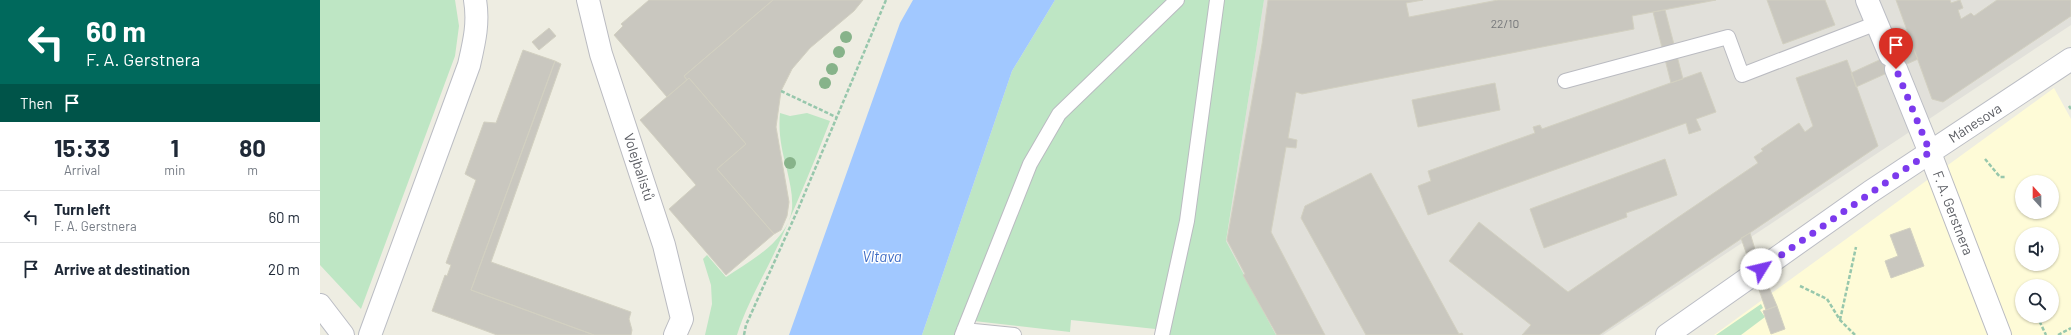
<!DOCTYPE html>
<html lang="en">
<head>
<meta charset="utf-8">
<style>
  body { margin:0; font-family:Barlow,sans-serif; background:#f6f6f7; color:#1f2937; height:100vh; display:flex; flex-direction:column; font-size:15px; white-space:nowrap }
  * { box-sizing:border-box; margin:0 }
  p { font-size:13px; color:#747a83 }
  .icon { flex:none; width:22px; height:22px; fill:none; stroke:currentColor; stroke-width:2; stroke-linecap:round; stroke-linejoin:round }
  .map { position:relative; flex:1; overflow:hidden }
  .details { display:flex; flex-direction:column; background:#fff; width:320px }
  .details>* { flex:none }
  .banner { background:#00695c; color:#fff; overflow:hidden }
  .needle { width:26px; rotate:339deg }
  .tools { position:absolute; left:1695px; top:175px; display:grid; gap:8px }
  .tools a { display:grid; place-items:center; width:44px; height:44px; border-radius:50%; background:#fff; box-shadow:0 1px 3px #0004; font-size:20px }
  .pin { position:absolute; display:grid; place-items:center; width:34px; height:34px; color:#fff; margin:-41px -17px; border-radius:50% 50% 50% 0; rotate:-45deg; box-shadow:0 0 4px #0007 }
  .pin .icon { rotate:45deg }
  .me { position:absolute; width:44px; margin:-22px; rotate:54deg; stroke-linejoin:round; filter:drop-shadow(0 0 3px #0008) }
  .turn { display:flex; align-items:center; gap:14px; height:84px; padding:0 20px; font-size:18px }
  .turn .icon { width:52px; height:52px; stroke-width:2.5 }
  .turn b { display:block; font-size:28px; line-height:34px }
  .then { display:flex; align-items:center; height:38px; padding:0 20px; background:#0003; gap:8px; font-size:15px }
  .eta { display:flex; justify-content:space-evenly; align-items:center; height:68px; text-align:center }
  .eta b { font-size:24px; font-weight:700; line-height:28px }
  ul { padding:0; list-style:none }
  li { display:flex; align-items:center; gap:12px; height:52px; padding:0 20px; border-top:1px solid #e0e1e3 }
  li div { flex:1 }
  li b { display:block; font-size:15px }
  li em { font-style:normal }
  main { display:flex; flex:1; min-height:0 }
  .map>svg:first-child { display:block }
  .commercial { fill:#fefbd7; fill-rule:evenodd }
  .industrial { fill:#e1e0da }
  .green { fill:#bee6c4 }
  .water { fill:#a1c8ff }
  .building { fill:#c9c7bf; stroke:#d2d0c1 }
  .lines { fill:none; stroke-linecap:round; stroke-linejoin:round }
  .lane-casing { stroke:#babbc1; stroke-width:16 }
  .street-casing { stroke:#babbc1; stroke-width:24 }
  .secondary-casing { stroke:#bbbdc4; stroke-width:24 }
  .path { stroke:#97c7ac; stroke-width:2.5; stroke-dasharray:4 2; stroke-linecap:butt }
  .lane { stroke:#fff; stroke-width:14 }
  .street { stroke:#fff; stroke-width:22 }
  .secondary { stroke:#fff; stroke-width:22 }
  .tree { fill:#87b38a }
  .route { stroke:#7c3aed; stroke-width:7; stroke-dasharray:0 12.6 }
  .labels { text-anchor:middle; stroke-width:3; stroke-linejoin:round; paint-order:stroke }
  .number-label { font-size:12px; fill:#76787a }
  .street-label { font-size:14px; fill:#5b5d63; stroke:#fff }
  .water-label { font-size:15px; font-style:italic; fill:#416ec5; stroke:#fff }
</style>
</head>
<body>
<main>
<section class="details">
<div class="banner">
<div class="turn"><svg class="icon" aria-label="left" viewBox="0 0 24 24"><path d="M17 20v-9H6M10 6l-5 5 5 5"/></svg><div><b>60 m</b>F. A. Gerstnera</div></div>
<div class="then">Then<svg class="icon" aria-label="arrive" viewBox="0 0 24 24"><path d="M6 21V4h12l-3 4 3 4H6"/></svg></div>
</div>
<div class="eta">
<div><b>15:33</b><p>Arrival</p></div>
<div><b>1</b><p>min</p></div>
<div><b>80</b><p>m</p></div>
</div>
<ul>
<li><svg class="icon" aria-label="left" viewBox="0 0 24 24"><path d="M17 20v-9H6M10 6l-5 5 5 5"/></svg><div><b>Turn left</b><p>F. A. Gerstnera</p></div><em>60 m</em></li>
<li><svg class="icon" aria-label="arrive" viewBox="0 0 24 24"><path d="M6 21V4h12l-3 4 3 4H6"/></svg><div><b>Arrive at destination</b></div><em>20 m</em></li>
</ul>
</section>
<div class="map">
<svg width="1751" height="335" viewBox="0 0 1751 335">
  <rect width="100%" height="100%" fill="#eeede2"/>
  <path class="commercial" d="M1734,88L1751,119V335H1394ZM1702,182H1732V212H1702ZM1702,234H1732V264H1702ZM1702,286H1732V316H1702Z"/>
  <path class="industrial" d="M944,0H1751V25L1283,335H956L906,241Z"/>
  <path class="green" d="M0,0H135L139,26L135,56L41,309L0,265Z
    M735,0H944L906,241L956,335H848L845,330L751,320L750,332L654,321L652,335H602L692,71Z
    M460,113L470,116L487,113L510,121C494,163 477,203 459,243C445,274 427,303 417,335H385L392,304L391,285L383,259L387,255L406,277C430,261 468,241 472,209C473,196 470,183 467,170C462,151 458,133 460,113Z
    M1441,304L1443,308L1440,310L1445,317L1421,335H1396Z"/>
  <path class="water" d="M593,0H735L692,71L602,335H469L580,23Z"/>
  <path class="building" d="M329,0H453L364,76L367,80L347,97L294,35L303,26L301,24Z
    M453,0H543L534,11L490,48L472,69L461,91L456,127L469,202L467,216L461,230L454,234L397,169L426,144L369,78L367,80L364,76Z
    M948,0H1103L1086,3L1089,17L1178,0H1396L1312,16L1314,29L982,94L976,92L968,138L977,140L976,148L966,147L951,232L1005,335H957L923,275L925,274L907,240L942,44Z
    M1447,0H1505L1515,25L1463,44Z
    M1576,0H1630L1631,3L1640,0L1643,8L1638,10L1641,19L1651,13L1654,16L1677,0H1751V16L1623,102L1612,99Z
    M1345,10L1363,79L1351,83L1333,12Z
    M229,28L236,36L219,50L212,42Z
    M1592,45L1598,59L1536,87L1531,73Z
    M203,50L235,61L151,290L274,335H177L112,311L125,275L127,276L131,265L126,263L156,180L145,174L164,122L176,123Z
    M1527,60L1558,146L1279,335H1202L1211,325L1129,261L1159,222L1248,292L1438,163L1434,157L1443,151L1441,149L1479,123L1485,132L1493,126L1476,78Z
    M235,61L241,64L171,262L311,312L309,319L312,330L311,335H274L151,290Z
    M1381,72L1396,112L1376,119L1381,130L1369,134L1366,123L1108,215L1098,186L1111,181L1108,171L1215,133L1213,127L1220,125L1222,129Z
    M369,78L426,144L397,169L454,234L406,275L349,209L376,185L320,120Z
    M1175,83L1180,110L1098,127L1092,100Z
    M1345,159L1357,195L1306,213L1307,217L1224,248L1210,209Z
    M1051,173L1139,334L1142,333L1143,335H1046L981,218L985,206Z
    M1590,228L1604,266L1571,278L1565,261L1578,256L1570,235Z
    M1430,233L1441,269L1457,306L1446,310L1421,238Z
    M1457,306L1465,329L1451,334L1443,311Z"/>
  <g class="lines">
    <defs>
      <path id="lane" d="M1245,81L1408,37L1422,75L1557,23
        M644,330L694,335
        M642,335L710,164L739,114L857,0
        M842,335L867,221L897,0"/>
      <path id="street" d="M268,0L281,54L344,245L362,319L355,335
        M1610,153L1680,335"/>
      <path id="secondary" d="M1547,0L1570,55
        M1576,69L1610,153
        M1441,269L1550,192L1751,59
        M0,305L23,335
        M50,335L149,65C154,43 159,23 155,0
        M1347,335L1434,274"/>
    </defs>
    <use href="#lane" class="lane-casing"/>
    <use href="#street" class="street-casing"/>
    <use href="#secondary" class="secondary-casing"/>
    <path class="path" d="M461,91L516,117
      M1749,106L1751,109
      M1665,159L1680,177H1685
      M1480,286L1507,299L1520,320L1535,335
      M1717,316L1726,335
      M1520,320L1536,247
      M424,335L426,325L479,207L566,0
      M1738,335L1751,328"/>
    <use href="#lane" class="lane"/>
    <use href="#street" class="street"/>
    <use href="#secondary" class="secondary"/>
  </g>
  <g class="tree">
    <circle cx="526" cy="37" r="6"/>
    <circle cx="519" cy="52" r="6"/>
    <circle cx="512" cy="69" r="6"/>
    <circle cx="505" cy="83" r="6"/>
    <circle cx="470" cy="163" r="6"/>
  </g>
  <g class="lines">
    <path class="route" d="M1441,269L1610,152L1576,69"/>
  </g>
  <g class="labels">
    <g class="number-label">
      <text x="1185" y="28">22/10</text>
    </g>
    <g class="street-label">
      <text transform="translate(1655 123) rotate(-33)" y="5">Mánesova</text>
      <text transform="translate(319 167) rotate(72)" y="5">Volejbalistů</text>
      <text transform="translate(1633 213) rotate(69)" y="5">F. A. Gerstnera</text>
    </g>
    <g class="water-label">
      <text x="562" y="262">Vltava</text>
    </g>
  </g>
</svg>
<div class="tools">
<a><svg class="needle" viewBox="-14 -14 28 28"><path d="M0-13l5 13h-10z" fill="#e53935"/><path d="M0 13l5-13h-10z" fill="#747a83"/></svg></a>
<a><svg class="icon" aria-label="sound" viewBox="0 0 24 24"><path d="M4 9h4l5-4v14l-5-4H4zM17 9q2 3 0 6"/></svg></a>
<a><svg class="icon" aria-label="search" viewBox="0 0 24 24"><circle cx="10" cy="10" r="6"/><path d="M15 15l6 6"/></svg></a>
</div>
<div class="pin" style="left:1576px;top:69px;background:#d93025"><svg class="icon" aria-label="arrive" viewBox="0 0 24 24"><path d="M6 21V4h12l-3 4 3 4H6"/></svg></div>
<svg class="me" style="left:1441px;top:269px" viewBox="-20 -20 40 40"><circle r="19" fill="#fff"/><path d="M0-13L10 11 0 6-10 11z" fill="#7c3aed"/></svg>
</div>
</main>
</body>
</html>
